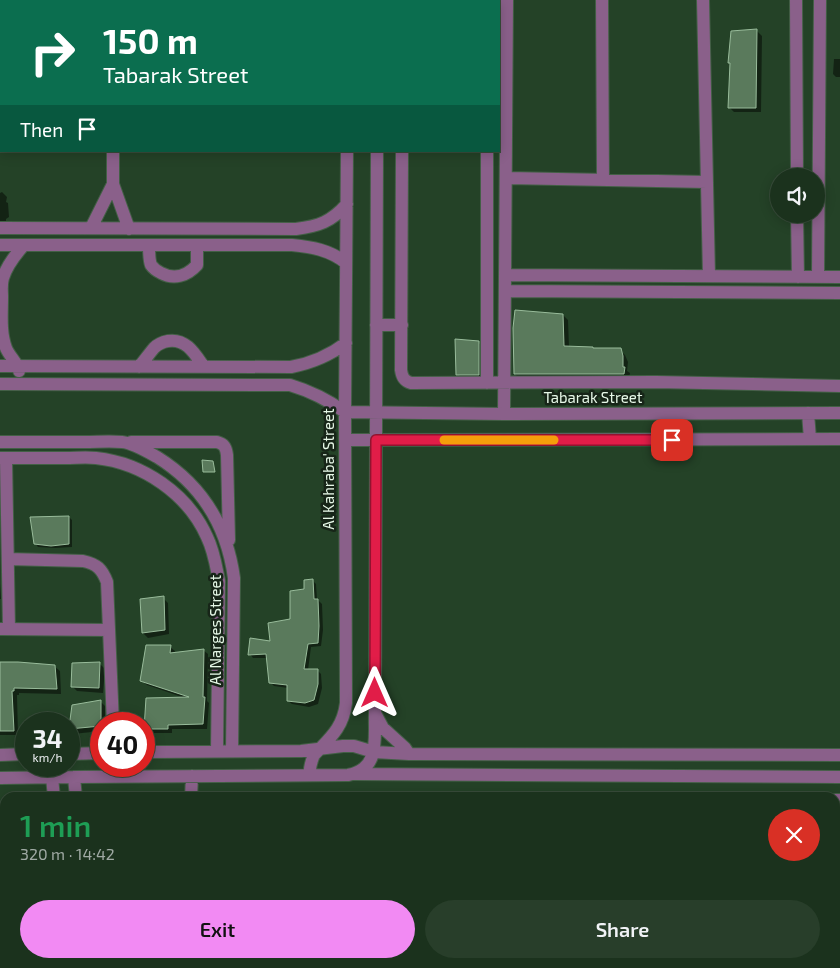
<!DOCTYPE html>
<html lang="en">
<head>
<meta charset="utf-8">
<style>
  body { margin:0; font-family:"Exo 2",sans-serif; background:#283e2a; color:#f1f3f6; height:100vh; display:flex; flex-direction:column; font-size:19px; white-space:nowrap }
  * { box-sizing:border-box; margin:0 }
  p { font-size:16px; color:#a0aaa4 }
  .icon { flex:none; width:28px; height:28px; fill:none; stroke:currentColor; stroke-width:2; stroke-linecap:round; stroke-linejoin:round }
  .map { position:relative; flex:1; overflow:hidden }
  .side { position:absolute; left:0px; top:792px; width:840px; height:176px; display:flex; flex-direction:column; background:#1b321d; border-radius:15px 15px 0 0; box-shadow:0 2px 12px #0003,0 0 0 1px #394d3b }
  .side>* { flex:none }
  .hud { position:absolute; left:0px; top:0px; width:500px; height:152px; box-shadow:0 2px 12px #0003,0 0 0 1px #394d3b; background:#0b6e4f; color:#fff; overflow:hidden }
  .controls { position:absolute; left:770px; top:168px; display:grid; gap:10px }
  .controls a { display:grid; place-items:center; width:55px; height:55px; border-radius:50%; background:#1b321d; box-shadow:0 2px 12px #0003,0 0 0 1px #394d3b; font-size:25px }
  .speed { position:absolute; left:15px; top:712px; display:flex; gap:10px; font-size:25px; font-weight:700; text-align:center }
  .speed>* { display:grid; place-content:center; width:65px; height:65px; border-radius:50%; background:#1b321d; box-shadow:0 2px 12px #0003,0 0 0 1px #394d3b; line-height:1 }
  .speed small { font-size:12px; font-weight:400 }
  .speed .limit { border:8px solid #d22; background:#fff; color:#111 }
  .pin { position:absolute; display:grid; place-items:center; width:42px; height:42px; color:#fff; margin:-21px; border-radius:10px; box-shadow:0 2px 8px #0006 }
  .me { position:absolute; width:55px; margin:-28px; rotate:0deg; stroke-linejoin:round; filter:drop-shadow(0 0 4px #0008) }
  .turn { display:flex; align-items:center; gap:18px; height:105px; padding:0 20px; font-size:22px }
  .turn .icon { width:65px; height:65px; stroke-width:2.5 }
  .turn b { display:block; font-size:35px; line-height:42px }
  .then { display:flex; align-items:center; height:48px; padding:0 20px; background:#0003; gap:10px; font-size:19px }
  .round { display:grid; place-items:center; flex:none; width:52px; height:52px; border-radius:26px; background:#283e2a }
  .overview { display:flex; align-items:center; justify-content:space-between; height:85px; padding:0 20px }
  h1 { font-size:30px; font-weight:600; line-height:38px; color:#1e9e55 }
  .action { display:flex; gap:10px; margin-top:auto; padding:10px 20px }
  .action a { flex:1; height:58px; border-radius:30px; background:#f28af3; color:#111; font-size:20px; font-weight:600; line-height:58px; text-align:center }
  .action a+a { background:#283e2a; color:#f1f3f6 }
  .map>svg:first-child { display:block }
  .shadow { fill:#0007 }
  .building { fill:#5a7a5c; stroke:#99bc9b }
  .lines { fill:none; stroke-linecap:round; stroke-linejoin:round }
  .minor-casing { stroke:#435f46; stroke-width:14 }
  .minor { stroke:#8a608a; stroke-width:12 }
  .route-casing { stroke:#92132f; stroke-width:12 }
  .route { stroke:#e11d48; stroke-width:9 }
  .slow { stroke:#f59e0b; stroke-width:9 }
  .labels { text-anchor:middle; stroke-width:5; stroke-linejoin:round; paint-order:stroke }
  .street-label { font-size:15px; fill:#e6f8e7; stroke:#172518 }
</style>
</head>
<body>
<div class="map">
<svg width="840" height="968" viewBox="0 0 840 968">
  <rect width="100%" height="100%" fill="#244227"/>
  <path class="shadow" d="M250,0H280V1H250Z
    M314,0H343V1H314Z
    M424,0H484V1H424Z
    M757,31L762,36L761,112H734L729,107L731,65L729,62Z
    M834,59H840V77H836L833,74Z
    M2,192L7,197L6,202L8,203L9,217L6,219V222H0V193Z
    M563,315L568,320L569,347L620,350L625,355L628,362L627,371L630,373L629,378L520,379L515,374Z
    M478,342L483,347V379H463L458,374Z
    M69,517L72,520V547L55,548L38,547L35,543Z
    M312,580L316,584L317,599L322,604L323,630L321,646L311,647L308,670H317L321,674L322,688L318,704L309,707L292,704L288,701V688L274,686L270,682L267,658H253L250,654L272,642L292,620L305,590Z
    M0,583V584L1,599H0Z
    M163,598L168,603L169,634L148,638L143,633Z
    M170,647L175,651L174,654L203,650L208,654L207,701L209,703L207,729H172V733H149L144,729L185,698L147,685L142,681Z
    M0,663L54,666L60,671L61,694L19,693V695H17L18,735H0Z
    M100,664L105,669L103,693L77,691L72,686Z
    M100,701L105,706V724H101V731L73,734L69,730L70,721Z
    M835,828H840V859H835Z
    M835,933L839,938L840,943V962L835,963Z
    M682,964H728L729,968H682Z
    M757,964H827L802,967V968H761Z"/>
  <path class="building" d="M757,29L756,108H728L730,63H728L731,31Z
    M515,310L563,314L564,346L593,347V348H621L623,356V367H625L624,374H514L513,328Z
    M455,339L479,341V375H456Z
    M202,460L213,461L215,472H203Z
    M69,516V544L51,546L34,544L30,517Z
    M313,579L314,599H318L319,626L318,643L308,644L304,669H318V684L314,700L305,703L287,701V685L269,683L266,654L248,655L250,638L270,641L268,623L290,619V591L304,589V580Z
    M164,596L165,630L142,633L140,599Z
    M146,645H171L170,653L204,649L203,697H205L203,724L168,725V729H144L146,698L189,697L140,681Z
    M0,662H18L55,665L57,689L14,688V691H12L14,731H0Z
    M100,662L99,688L71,687L72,663Z
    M101,700V726L69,729V720H70L72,705Z"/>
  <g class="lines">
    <defs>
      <path id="minor" d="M602,0L603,180
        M703,0L709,276
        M796,0L797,176
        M114,1V0
        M221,1V0
        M348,1V0
        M377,1V0
        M402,1V0
        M488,1V0
        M0,104H1
        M113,151V184L129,229
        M402,151L401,370C402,377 404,381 411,383L656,382L840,386
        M506,178L707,182
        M797,214L798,277
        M0,228L296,229C319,226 331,222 347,204
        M91,228L113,184
        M0,245H292C312,247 330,250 346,263
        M149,245C149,251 149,260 151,265C153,268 157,271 161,273C174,280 187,276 197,265V245
        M505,275L840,277
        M818,277L820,0
        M505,291L840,293
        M376,325H402
        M0,366L291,367C312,363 329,356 346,343
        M139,367C144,361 149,354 154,348C158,344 163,342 168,341C186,338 195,354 204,367
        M19,371C18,363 9,356 6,348C0,332 2,314 2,297C2,291 1,284 3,278C7,265 15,255 24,245
        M487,383V151
        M0,384L290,385C310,391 328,400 345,412L504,414L840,413
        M808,413L810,439
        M504,414L507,0
        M345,440L840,439
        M0,442C28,442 56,442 84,442C97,442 110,441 122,442C133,443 148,452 157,457C202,485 227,526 234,578L232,751
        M131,442H217C224,444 226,447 227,455L229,540
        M0,458C22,458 44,458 65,458C76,458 86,457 96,458C143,463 188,494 207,537C214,551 216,566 219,581L217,751
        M6,458L9,629
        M8,559L83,561C97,564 102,569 107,582L113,724
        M0,629L109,630
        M375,713L383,728L405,748L409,754
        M144,752L301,751L343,746H354L374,752L409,754L840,755
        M69,754L101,753
        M0,755L26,754
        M354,774L840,777
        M310,775C309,768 311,762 314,755C330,738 343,728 346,703L345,412L347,151
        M52,777L54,798
        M74,777L76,798
        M0,778L74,777L348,775C381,769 374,738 375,713L377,151
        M191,798L192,776
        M835,800H840
        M72,964V968
        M91,964V968
        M109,964L110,968
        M460,964L461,968
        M666,964L671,968
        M270,968L272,964
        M579,968L582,964"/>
    </defs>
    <use href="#minor" class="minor-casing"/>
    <use href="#minor" class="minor"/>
  </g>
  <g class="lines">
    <defs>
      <path id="route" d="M375,693L376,440H672"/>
    </defs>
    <use href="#route" class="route-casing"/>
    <use href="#route" class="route"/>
    <path class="slow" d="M444,440H554"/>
  </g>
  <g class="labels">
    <g class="street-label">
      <text x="593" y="403">Tabarak Street</text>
      <text transform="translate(329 469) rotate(-90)" y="5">Al Kahraba' Street</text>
      <text transform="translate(216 630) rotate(-90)" y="5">Al Narges Street</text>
    </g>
  </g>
</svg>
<div class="controls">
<a><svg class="icon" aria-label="sound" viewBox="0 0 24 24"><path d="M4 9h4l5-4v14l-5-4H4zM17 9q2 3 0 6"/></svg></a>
</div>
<div class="speed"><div>34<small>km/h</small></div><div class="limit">40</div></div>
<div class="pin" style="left:672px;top:440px;background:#d93025"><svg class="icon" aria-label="arrive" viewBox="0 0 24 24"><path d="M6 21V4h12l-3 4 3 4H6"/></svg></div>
<svg class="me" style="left:375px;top:693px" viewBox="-20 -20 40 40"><path d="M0-17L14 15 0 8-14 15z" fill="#e11d48" stroke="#fff" stroke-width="4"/></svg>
<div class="hud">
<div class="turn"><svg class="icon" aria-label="right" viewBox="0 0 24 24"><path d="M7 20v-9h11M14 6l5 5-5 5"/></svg><div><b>150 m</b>Tabarak Street</div></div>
<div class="then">Then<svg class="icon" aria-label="arrive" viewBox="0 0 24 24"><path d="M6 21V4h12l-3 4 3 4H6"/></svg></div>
</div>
<section class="side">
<div class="overview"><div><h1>1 min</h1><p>320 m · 14:42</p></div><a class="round" style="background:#d93025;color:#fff"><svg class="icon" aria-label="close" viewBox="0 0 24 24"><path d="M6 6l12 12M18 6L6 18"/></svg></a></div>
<div class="action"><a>Exit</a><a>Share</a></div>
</section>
</div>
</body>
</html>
